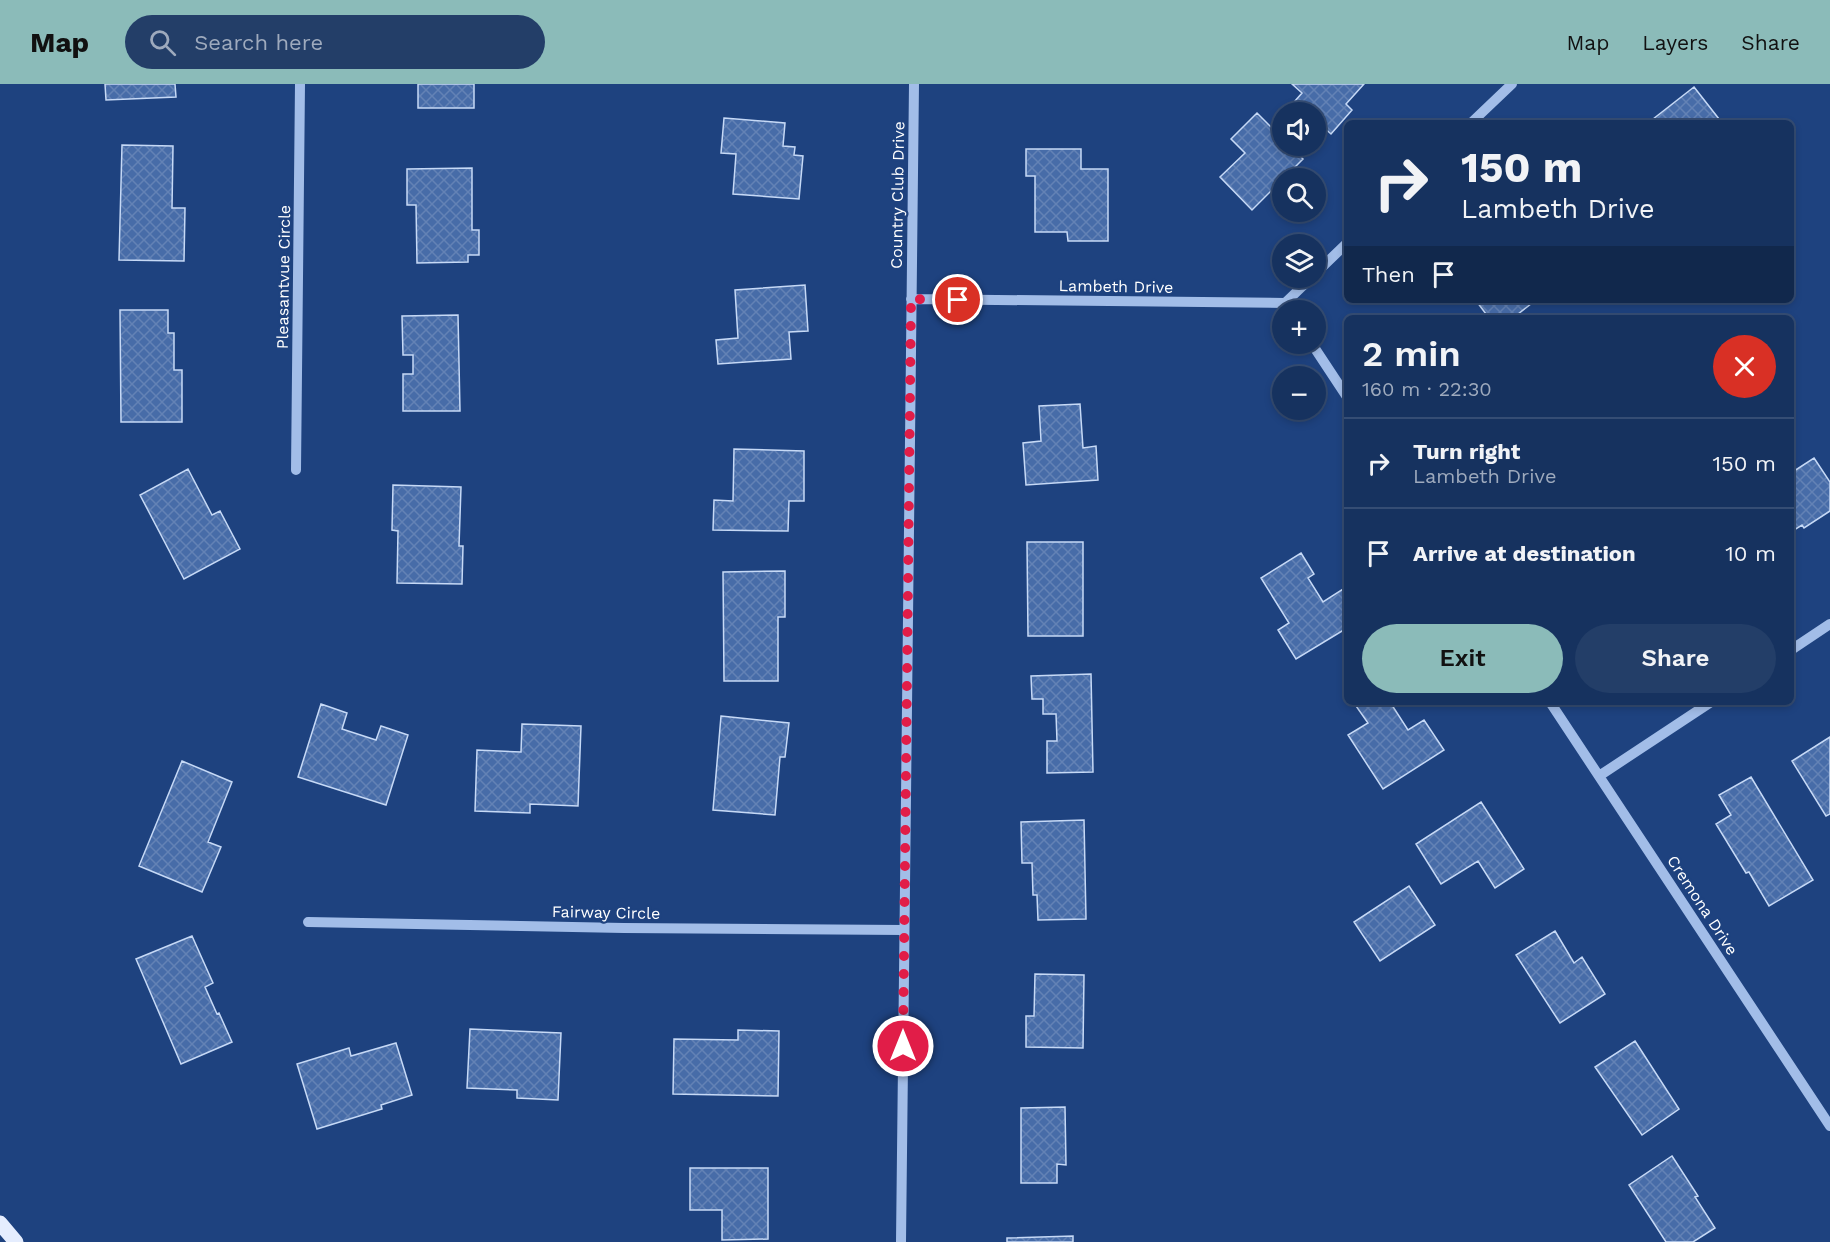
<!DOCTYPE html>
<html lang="en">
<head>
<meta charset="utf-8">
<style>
  body { margin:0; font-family:"Work Sans",sans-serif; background:#233e68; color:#f1f3f6; height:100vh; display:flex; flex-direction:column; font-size:22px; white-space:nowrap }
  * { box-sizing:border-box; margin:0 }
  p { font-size:20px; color:#9eaabd }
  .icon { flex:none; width:33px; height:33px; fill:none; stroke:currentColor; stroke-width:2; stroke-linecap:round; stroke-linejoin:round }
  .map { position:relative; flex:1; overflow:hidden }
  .panel { position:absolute; left:1344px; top:231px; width:450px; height:390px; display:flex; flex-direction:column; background:#16325f; border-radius:9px; box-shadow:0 3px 9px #0003,0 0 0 2px #354d74 }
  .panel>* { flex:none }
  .top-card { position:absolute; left:1344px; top:36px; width:450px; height:183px; border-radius:9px; box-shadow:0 3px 9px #0003,0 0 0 2px #354d74; background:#16325f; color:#f1f3f6; overflow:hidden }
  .buttons { position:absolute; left:1272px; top:18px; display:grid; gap:12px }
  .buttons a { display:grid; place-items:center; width:54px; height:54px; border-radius:50%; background:#16325f; box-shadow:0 3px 9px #0003,0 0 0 2px #354d74; font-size:30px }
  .pin { position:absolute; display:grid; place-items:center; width:51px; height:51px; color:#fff; margin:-26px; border:3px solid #fff; border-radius:50%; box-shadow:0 2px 6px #0007 }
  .me { position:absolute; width:66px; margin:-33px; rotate:0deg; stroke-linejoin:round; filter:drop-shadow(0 0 4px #0008) }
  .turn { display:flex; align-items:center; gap:21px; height:126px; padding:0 18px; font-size:27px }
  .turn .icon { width:78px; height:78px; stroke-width:2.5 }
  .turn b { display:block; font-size:42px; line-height:51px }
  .then { display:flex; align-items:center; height:57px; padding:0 18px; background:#0003; gap:12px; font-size:22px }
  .round { display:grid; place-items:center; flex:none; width:63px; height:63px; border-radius:32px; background:#233e68 }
  .overview { display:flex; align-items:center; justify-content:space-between; height:102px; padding:0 18px }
  h1 { font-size:36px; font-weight:600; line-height:45px }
  .action { display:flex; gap:12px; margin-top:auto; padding:12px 18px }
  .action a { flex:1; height:69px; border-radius:36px; background:#8bbbb9; color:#111; font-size:24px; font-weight:600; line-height:69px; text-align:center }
  .action a+a { background:#233e68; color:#f1f3f6 }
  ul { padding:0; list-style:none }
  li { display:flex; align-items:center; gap:18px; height:90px; padding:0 18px; border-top:2px solid #354d74 }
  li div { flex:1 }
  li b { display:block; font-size:22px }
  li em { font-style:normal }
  header { display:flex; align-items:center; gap:36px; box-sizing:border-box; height:84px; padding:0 30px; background:#8bbbb9; color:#111 }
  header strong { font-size:28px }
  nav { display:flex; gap:33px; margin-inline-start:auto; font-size:21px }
  .search { width:420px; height:54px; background:#233e68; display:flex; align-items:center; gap:15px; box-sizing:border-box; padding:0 21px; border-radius:33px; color:#9eaabd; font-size:22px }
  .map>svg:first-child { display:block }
  .building { fill:url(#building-cross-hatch); stroke:#c6d9f6; stroke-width:1.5 }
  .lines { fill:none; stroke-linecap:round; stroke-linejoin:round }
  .minor { stroke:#a2bde8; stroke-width:10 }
  .major { stroke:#e5edfe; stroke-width:15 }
  .route { stroke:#e11d48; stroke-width:10; stroke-dasharray:0 18 }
  .labels { text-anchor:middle; stroke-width:4.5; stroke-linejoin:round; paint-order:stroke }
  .street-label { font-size:16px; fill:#fff; stroke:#1e427f }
</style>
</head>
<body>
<header>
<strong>Map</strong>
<div class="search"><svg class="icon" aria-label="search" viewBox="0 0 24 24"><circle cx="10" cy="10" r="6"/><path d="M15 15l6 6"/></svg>Search here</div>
<nav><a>Map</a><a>Layers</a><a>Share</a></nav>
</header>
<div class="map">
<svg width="1830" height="1158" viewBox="0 0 1830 1158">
  <defs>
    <pattern id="building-cross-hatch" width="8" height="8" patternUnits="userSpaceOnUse" patternTransform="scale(1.5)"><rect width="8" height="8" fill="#476ca8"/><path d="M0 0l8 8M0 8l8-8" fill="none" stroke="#6382b5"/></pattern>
  </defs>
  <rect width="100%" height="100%" fill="#1e427f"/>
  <path class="building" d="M105,0H175L176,13L106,16Z
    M418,0H474V24H418Z
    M1292,0H1364L1346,20L1352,26L1331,50L1316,36V28H1307L1295,17L1302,9Z
    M1694,3L1719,35L1714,39H1648Z
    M1257,29L1282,54V62H1290L1303,75L1252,126L1220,93L1245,69L1231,55Z
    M724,34L785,39L783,62L795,63L794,71L803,72L799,115L733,110L736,70L721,69Z
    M122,61L173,62L172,124H185L184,177L119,176Z
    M1026,65H1081V85H1108V157H1068L1067,148H1035V92H1026Z
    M472,84V146H479V171H468V178L417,179L416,121H407V85Z
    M805,201L808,247L789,248L791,275L718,280L716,256L738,254L735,206Z
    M1479,216H1536L1513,234H1489L1477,218Z
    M120,226H168V249H174V286H182V338H121Z
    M458,231L460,327H403V290H413V271H403L402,232Z
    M1080,320L1083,364L1096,362L1098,396L1026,401L1023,359L1041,357L1039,322Z
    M734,365L804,367V417H789L788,447L713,446L714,416L733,417Z
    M1814,374L1830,398V427L1804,444L1802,441L1791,448V389Z
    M188,385L212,431L220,427L240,465L184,495L140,411Z
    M393,401L461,403L459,462H463L462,500L397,499L398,447L392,446Z
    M1027,458H1083V552H1028Z
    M1301,469L1314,490L1308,494L1323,518L1343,505L1347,512V544L1296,575L1278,546L1289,539L1261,494Z
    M785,487V533H778V597H724L723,488Z
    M1091,590L1093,688L1047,689V657H1057L1056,630H1043V615H1032L1031,592Z
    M1362,618H1390L1408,646L1424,636L1444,666L1383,705L1348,651L1368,639L1356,622Z
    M321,620L347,629L342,645L376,656L381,642L408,651L386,721L298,693Z
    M721,632L789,639L785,673H780L775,731L713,726Z
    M522,640L581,642L578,722L530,720V729L475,727L477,666L521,668Z
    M1830,653V730L1826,732L1792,677Z
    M182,677L232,698L208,758L221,763L202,808L139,782Z
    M1751,693L1813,796L1769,822L1749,788L1746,789L1716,740L1731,731L1719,711Z
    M1481,718L1524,785L1495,804L1478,777L1441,800L1416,760Z
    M1084,736L1086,835L1038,836L1037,811H1033L1032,779H1022L1021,738Z
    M1409,802L1435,841L1380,877L1354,838Z
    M1555,847L1574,879L1582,873L1605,910L1560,939L1516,871Z
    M192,852L213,899L205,903L217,930L219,929L232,958L181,980L136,875Z
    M1035,890L1084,891L1083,964L1026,963V932H1034Z
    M470,945L561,949L558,1016L517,1014V1006L467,1004Z
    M738,946L779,947L778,1012L673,1010L674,955L738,956Z
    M1635,957L1679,1025L1642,1051L1595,983Z
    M396,959L412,1011L381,1021L382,1025L317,1045L297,980L349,964L351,972Z
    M1065,1023L1066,1081L1057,1080V1099H1021V1024Z
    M1672,1072L1698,1112L1695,1113L1715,1144L1693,1158H1666L1629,1101Z
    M690,1084H768V1155L722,1156V1126H690Z
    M1073,1152V1158H1007V1154Z"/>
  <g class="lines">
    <path class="minor" d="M1471,39L1512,0
      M1316,189L1347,159
      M911,215L1285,219L1311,194
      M1312,260L1347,313
      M296,386L300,0
      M1791,566L1830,540
      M1550,618L1830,1042
      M1599,692L1711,618
      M308,838L624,844L904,846
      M901,1158L914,0"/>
    <path class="major" d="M0,1139L16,1158"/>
  </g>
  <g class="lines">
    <path class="route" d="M903,962L911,215L958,216"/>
  </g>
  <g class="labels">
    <g class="street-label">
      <text transform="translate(897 111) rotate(-89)" y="6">Country Club Drive</text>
      <text transform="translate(283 193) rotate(-89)" y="6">Pleasantvue Circle</text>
      <text transform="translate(1116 202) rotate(1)" y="6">Lambeth Drive</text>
      <text transform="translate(1703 821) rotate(57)" y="6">Cremona Drive</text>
      <text transform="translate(606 828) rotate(1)" y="6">Fairway Circle</text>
    </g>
  </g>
</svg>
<div class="buttons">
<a><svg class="icon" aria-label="sound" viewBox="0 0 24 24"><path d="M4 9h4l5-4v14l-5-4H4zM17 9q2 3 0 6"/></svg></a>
<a><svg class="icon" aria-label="search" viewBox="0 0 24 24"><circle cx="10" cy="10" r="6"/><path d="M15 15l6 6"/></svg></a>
<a><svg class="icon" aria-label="layers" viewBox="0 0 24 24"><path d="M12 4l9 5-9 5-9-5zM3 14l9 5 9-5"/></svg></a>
<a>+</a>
<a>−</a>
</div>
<div class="pin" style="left:958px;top:216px;background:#d93025"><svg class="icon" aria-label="arrive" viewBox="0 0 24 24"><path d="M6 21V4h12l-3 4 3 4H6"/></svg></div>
<svg class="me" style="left:903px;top:962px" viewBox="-20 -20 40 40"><circle r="17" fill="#e11d48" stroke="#fff" stroke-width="3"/><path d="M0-11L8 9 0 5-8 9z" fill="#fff"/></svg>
<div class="top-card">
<div class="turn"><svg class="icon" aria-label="right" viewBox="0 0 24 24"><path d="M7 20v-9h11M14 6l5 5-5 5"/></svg><div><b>150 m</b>Lambeth Drive</div></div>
<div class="then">Then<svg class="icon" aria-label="arrive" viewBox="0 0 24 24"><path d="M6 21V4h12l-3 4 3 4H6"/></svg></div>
</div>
<section class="panel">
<div class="overview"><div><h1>2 min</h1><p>160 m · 22:30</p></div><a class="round" style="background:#d93025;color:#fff"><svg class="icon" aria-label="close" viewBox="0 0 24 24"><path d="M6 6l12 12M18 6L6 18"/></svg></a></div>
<ul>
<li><svg class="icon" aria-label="right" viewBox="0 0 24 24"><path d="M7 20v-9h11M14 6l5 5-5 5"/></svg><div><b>Turn right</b><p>Lambeth Drive</p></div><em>150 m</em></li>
<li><svg class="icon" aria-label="arrive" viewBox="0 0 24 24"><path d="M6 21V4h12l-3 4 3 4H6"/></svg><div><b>Arrive at destination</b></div><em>10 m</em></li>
</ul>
<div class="action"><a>Exit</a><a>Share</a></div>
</section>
</div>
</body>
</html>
